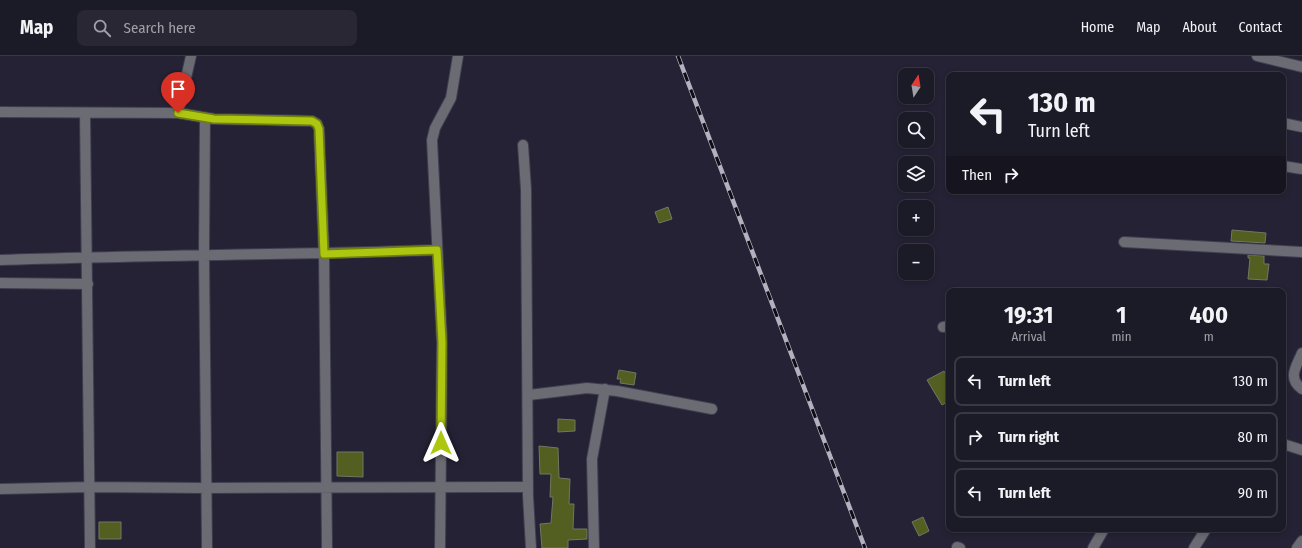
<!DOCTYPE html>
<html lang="en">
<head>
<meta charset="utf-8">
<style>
  body { margin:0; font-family:"Fira Sans Condensed",sans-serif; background:#282733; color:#f1f3f6; height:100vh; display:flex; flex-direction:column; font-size:15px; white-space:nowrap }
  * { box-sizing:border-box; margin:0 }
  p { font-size:13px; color:#a0a1a7 }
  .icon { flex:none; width:22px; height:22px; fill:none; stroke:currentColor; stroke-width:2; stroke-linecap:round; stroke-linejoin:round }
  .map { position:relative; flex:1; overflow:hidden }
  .panel { position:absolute; left:946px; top:232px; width:340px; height:244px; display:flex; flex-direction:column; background:#1b1a27; border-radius:8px; box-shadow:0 2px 6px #0003,0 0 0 1px #393844 }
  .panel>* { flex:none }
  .banner { position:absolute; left:946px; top:16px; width:340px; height:122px; border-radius:8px; box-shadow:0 2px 6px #0003,0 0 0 1px #393844; background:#1b1a27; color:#f1f3f6; overflow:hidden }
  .needle { width:26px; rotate:12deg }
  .buttons { position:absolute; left:898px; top:12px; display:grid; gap:8px }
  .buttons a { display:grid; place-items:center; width:36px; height:36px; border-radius:8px; background:#1b1a27; box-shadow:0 2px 6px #0003,0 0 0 1px #393844; font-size:20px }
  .pin { position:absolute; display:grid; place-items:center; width:34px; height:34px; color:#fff; margin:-41px -17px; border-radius:50% 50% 50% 0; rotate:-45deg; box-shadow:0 0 4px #0007 }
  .pin .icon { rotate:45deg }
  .me { position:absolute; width:44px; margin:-22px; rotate:0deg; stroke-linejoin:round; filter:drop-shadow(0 0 3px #0008) }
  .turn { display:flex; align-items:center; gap:14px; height:84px; padding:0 16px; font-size:18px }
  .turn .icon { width:52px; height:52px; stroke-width:2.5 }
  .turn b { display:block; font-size:28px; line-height:34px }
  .then { display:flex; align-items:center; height:38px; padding:0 16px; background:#0003; gap:8px; font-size:15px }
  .eta { display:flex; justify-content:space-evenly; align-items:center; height:68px; text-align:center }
  .eta b { font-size:24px; font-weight:700; line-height:28px }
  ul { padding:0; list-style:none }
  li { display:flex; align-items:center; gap:12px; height:50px; margin:0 8px 6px; padding:0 8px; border:2px solid #393844; border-radius:8px }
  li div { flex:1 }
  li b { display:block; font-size:15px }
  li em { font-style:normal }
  header { display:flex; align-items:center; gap:24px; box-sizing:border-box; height:56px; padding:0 20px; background:#1b1a27; border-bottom:1px solid #393844 }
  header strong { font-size:19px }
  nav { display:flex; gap:22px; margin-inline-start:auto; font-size:14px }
  .search { width:280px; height:36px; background:#282733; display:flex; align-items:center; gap:10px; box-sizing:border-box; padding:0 14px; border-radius:8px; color:#a0a1a7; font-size:15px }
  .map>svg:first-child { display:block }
  .building { fill:#535f21; stroke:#727762 }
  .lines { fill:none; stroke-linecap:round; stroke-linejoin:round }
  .minor-casing { stroke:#3f3e4f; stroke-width:12 }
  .minor { stroke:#6b6b74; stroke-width:10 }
  .rail-casing { stroke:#b2b1bf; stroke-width:4.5 }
  .rail { stroke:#0e0d15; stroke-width:3; stroke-dasharray:9; stroke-linecap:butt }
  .route-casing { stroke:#70810a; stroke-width:10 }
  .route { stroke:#adc610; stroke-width:7 }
</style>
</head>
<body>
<header>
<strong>Map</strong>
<div class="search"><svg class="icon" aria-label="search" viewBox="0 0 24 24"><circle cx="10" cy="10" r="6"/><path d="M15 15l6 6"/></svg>Search here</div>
<nav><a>Home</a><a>Map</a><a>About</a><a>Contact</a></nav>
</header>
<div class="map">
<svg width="1302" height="492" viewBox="0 0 1302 492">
  <rect width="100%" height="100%" fill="#242234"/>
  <path class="building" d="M668,151L672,163L659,167L655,156Z
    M1232,174L1266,177L1265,187L1231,185Z
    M1248,199L1264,200V208H1269L1267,224L1248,223L1250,202H1248Z
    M619,314L636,317L634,329L620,327L621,323H617Z
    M944,315L949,324V345L942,349L927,324Z
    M558,363L575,364V375L558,376Z
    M539,390L558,392L559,422L570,423L569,448H574L573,473H587V483L568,484V492H542L540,468L551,467L553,441H550L551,418H540Z
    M337,396H363V421L337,420Z
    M923,461L929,475L919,480L912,466Z
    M99,466H121V483H99Z"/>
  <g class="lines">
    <defs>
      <path id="minor" d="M1257,0L1302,11
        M0,56L178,57L214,63L312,65L317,68L319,73L324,198L327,492
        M85,57L90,492
        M178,57L191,0
        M205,62L204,198L207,492
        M1283,67L1302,71
        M523,89L526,133L528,440L531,492
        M1283,110L1302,113
        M1124,186L1302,196
        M0,204C146,199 291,199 437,194
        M0,227L88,228
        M943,271L949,270
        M1302,297C1296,311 1287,322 1302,333
        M529,339L587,332L617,335L712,353
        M1283,388L1302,394
        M0,433L89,431L206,432L528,431
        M957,491L960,492
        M440,492L442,286L432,84L435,72L451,42L458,0
        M594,492L592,403L605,333
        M1093,492L1104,473
        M1194,492L1206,473
        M1297,492L1302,485"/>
    </defs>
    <use href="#minor" class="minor-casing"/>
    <use href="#minor" class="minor"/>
    <defs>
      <path id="rail" d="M678,0L865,492"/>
    </defs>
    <use href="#rail" class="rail-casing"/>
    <use href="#rail" class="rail"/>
  </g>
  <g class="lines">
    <defs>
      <path id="route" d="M178,57L214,63L312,65L317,68L319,73L324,198L437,194L442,286L441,387"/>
    </defs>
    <use href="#route" class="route-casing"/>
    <use href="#route" class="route"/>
  </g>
</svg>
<div class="buttons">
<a><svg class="needle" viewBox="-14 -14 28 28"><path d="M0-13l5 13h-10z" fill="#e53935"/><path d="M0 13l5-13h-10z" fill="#a0a1a7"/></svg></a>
<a><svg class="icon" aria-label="search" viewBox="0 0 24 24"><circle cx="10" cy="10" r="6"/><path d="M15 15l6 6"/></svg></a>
<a><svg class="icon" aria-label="layers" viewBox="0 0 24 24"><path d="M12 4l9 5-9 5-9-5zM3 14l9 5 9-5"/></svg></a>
<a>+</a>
<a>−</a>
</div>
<div class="pin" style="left:178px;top:57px;background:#d93025"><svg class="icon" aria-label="arrive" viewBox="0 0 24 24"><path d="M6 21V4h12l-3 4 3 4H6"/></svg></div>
<svg class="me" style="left:441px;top:387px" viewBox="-20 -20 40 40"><path d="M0-17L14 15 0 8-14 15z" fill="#adc610" stroke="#fff" stroke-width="4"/></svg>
<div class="banner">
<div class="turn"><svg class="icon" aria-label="left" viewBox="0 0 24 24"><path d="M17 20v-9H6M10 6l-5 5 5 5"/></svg><div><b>130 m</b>Turn left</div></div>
<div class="then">Then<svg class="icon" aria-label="right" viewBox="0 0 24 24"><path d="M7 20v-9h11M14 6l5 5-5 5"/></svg></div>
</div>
<section class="panel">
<div class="eta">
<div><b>19:31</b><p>Arrival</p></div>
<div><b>1</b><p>min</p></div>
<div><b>400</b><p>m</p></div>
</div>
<ul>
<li><svg class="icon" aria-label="left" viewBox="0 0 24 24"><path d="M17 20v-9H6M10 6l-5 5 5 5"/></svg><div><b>Turn left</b></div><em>130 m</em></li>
<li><svg class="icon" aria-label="right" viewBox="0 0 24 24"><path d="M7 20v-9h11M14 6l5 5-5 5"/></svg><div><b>Turn right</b></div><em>80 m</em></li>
<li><svg class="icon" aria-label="left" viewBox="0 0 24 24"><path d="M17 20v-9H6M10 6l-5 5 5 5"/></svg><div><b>Turn left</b></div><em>90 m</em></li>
</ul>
</section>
</div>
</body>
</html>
